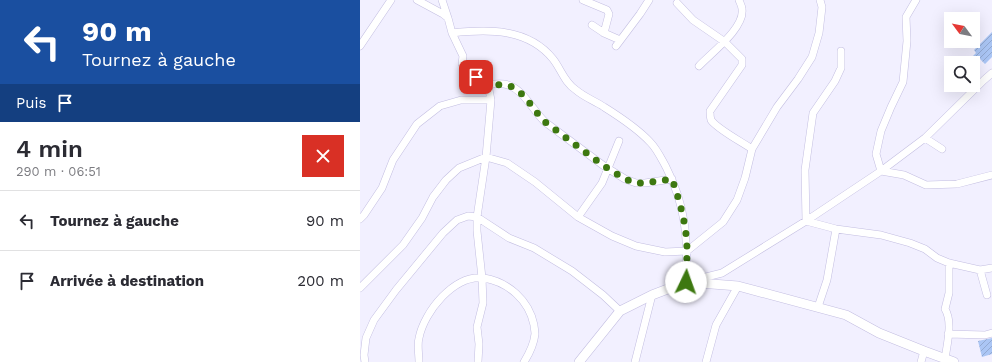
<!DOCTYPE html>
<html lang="fr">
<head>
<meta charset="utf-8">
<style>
  body { margin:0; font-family:"Work Sans",sans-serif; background:#f7f7f7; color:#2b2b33; height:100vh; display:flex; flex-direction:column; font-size:15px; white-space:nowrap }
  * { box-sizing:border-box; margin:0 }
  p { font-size:13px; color:#7c7c81 }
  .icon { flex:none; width:22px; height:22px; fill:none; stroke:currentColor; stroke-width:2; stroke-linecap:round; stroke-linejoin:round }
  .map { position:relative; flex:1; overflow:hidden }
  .side { display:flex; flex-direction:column; background:#fff; width:360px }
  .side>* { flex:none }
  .banner { background:#1a4fa0; color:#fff; overflow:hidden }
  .needle { width:26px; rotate:302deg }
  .tools { position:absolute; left:584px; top:12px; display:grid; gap:8px }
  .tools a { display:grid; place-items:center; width:36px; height:36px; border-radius:0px; background:#fff; box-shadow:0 4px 16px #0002; font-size:20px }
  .pin { position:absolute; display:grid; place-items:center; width:34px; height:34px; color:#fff; margin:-17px; border-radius:8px; box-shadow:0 2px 6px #0006 }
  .me { position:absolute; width:44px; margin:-22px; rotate:3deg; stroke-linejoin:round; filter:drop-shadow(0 0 3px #0008) }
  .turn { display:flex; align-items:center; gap:14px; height:84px; padding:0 16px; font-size:18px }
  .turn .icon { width:52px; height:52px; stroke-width:2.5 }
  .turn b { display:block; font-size:28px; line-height:34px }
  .then { display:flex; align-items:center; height:38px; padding:0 16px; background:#0003; gap:8px; font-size:15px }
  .round { display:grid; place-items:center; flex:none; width:42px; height:42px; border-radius:0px; background:#f7f7f7 }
  .summary { display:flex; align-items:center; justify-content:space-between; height:68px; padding:0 16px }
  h1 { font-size:24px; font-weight:600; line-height:30px }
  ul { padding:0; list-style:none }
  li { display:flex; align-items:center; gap:12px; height:60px; padding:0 16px; border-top:1px solid #e1e1e2 }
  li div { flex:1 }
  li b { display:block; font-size:15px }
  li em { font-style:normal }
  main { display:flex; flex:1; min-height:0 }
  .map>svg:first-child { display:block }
  .building { fill:url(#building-hatch) }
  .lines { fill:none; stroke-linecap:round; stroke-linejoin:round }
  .minor-casing { stroke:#c3bee1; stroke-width:8 }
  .tertiary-casing { stroke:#c3bee1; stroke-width:10 }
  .minor { stroke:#fff; stroke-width:7 }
  .tertiary { stroke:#fff; stroke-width:9 }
  .route { stroke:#3d7810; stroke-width:7; stroke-dasharray:0 12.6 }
</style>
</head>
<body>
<main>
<section class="side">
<div class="banner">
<div class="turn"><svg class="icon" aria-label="left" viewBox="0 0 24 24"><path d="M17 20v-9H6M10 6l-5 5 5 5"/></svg><div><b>90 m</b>Tournez à gauche</div></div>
<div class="then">Puis<svg class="icon" aria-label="arrive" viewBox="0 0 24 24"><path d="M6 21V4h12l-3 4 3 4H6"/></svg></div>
</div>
<div class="summary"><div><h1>4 min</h1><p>290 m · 06:51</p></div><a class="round" style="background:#d93025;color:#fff"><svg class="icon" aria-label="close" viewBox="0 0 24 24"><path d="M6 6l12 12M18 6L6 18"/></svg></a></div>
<ul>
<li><svg class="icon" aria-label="left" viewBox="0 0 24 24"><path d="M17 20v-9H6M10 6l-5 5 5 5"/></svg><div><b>Tournez à gauche</b></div><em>90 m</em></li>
<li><svg class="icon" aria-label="arrive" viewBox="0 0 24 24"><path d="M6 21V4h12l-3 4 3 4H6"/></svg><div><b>Arrivée à destination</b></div><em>200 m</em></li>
</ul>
</section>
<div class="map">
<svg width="632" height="362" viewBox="0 0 632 362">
  <defs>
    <pattern id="building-hatch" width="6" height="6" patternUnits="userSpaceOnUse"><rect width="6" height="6" fill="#abc6f5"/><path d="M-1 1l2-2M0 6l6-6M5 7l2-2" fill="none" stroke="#93aad2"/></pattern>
  </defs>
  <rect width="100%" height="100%" fill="#f2f0ff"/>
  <path class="building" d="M632,32V57L625,64L620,59L617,61L612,57L616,53L614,50Z
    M632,338V354L622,357L618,341Z"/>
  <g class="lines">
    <defs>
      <path id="minor" d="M57,0L83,14L88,18L92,33L103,56L102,64L106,70L128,85L131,100L126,157L117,217V231L122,278L123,303L117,327L119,344L118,362
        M82,0L88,18
        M223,0L247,10L249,14L244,33
        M556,0L546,17L547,41L543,82L531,107L521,131L516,154L521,171L544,175L566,185L597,184L632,175
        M317,3L333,20L365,42L382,59V65L350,111C350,114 350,117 351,120C357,129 382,142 392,149
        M232,25L244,33L260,40
        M92,33C128,29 168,28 193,59C201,69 204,82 216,90C224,97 235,101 244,107C260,117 277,128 290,142C297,149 301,158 306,167C326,206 328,239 326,282L362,273L446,221L521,171L565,138L624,80L632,73
        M0,46L31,0
        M256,46L280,14L289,0
        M481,51V68L475,81L453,113L445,170L446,221L476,229L521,235L550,243L565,249L577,258L589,263L620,270L632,268
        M339,66C351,53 385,28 382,9C382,6 380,3 379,0
        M128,85C133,84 139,83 144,84C163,87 172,110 185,122L244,166L265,179L276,183H285L312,179
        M565,138L582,149
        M218,217L242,183L259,141
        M0,219L4,215L22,188L33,160L57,124L80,106L101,100H131
        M620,270L627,295
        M0,288L43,245L62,218L73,197L86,180L99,168L126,157L147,163L175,182L218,217L252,236L276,246L305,252L327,251L363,222L377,200L385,178L392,149L417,107L438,79L452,57L459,33L462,7L460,0
        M458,307L467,280L476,229
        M588,334L625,335L632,333
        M585,359C587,344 593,322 585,309L589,293V263
        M5,362L4,355L6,338L14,320L36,290L83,233L97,220L108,216L117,217L149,238L174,248L212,271L243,295L260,311
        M59,362C59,354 57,345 59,338C64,312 94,274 124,278C148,282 169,300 174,325C174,327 175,331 175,334C174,343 169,354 164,362
        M275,362L292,295
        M346,362L356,325L378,286
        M561,362L564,351"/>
      <path id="tertiary" d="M219,362L260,311L292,295L326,282L378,286L486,315L519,333L564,351L594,362"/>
    </defs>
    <use href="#minor" class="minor-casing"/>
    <use href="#tertiary" class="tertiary-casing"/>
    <use href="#minor" class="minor"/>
    <use href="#tertiary" class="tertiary"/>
  </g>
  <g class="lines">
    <path class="route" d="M116,77C119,80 125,84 129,85C137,86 142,83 150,86C166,93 173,110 185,122L244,166L265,179L276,183H285L312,179C320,202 327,226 327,251C327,261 326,272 326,282"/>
  </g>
</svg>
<div class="tools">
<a><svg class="needle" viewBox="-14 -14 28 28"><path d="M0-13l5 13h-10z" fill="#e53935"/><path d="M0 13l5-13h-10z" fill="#7c7c81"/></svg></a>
<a><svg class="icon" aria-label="search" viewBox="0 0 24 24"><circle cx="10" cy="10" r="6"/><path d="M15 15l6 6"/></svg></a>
</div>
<div class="pin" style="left:116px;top:77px;background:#d93025"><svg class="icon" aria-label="arrive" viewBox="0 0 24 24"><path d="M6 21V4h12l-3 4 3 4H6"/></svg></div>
<svg class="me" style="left:326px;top:282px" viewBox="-20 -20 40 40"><circle r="19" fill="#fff"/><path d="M0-13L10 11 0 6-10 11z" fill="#3d7810"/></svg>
</div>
</main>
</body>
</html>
